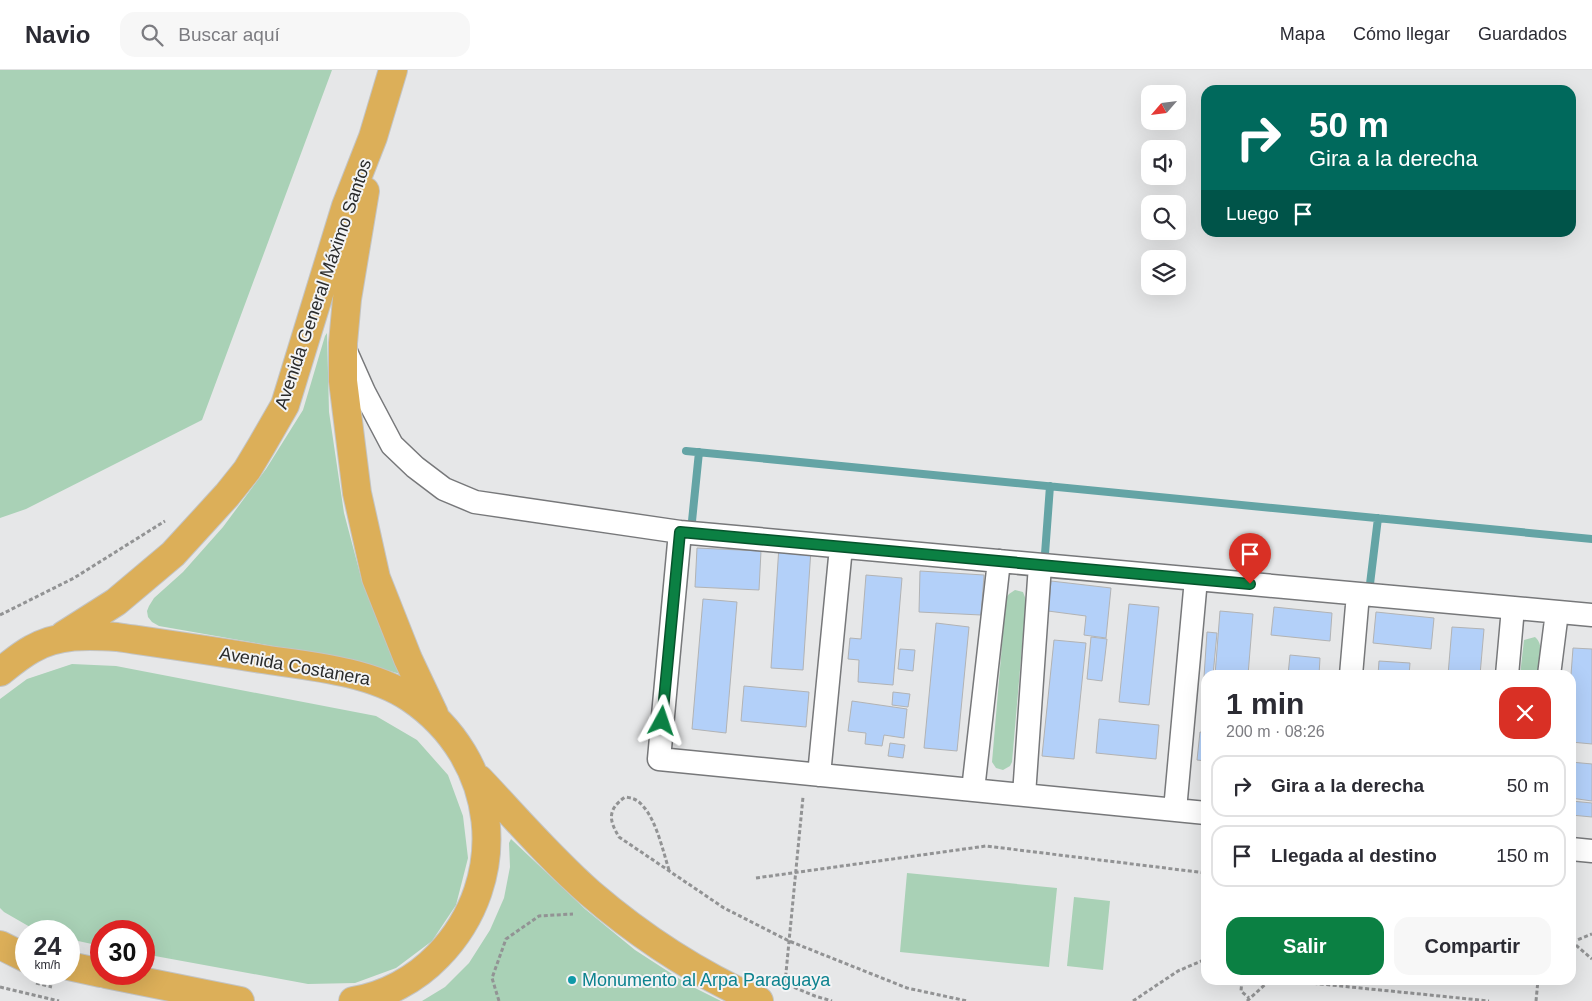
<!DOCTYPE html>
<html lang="es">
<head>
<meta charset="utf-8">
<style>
  body { margin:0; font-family:Arial,sans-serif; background:#f7f7f7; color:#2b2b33; height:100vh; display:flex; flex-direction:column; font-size:19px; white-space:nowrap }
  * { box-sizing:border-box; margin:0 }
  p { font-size:16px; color:#7c7c81 }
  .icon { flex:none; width:28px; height:28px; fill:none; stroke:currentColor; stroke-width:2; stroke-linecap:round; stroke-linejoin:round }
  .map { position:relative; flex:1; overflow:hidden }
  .side { position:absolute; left:1201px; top:600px; width:375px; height:315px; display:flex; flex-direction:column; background:#fff; border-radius:15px; box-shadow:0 5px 20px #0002 }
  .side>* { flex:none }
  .guide { position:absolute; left:1201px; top:15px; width:375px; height:152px; border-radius:15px; box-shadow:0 5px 20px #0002; background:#00695c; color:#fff; overflow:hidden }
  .needle { width:32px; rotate:242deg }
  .controls { position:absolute; left:1141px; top:15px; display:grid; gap:10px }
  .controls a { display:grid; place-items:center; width:45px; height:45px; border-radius:10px; background:#fff; box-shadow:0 5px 20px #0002; font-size:25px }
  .speed { position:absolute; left:15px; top:850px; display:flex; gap:10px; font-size:25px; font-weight:700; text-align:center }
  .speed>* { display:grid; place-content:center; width:65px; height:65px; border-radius:50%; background:#fff; box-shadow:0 5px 20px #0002; line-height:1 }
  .speed small { font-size:12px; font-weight:400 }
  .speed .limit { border:8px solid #d22; background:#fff; color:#111 }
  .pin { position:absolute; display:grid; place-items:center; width:42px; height:42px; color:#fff; margin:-51px -21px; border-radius:50% 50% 50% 0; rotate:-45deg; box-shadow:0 0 5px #0007 }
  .pin .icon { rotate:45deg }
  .me { position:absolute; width:55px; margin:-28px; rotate:5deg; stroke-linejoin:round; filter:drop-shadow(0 0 4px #0008) }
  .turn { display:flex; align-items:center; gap:18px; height:105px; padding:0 25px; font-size:22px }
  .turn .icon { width:65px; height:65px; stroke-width:2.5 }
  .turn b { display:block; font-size:35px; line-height:42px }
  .then { display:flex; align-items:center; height:48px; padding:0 25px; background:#0003; gap:10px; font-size:19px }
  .round { display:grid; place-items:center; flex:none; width:52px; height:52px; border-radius:15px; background:#f7f7f7 }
  .headline { display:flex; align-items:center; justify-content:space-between; height:85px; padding:0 25px }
  h1 { font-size:30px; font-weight:800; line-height:38px }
  .button { display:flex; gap:10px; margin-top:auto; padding:10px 25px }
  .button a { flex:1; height:58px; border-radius:15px; background:#0b8043; color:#fff; font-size:20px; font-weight:800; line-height:58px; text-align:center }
  .button a+a { background:#f7f7f7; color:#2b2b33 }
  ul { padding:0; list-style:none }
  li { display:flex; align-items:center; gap:15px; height:62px; margin:0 10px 8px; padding:0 15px; border:2px solid #e1e1e2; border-radius:15px }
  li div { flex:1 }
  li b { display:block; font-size:19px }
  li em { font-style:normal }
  header { display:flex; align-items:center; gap:30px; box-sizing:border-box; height:70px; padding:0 25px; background:#fff; border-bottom:1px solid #e1e1e2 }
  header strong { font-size:24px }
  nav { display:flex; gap:28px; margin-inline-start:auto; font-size:18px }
  .search { width:350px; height:45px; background:#f7f7f7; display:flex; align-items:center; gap:12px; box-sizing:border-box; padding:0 18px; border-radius:15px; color:#7c7c81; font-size:19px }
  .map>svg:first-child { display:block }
  .green { fill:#a9d1b6 }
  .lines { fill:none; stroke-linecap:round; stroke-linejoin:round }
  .stream { stroke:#64a4a5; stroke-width:8 }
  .building { fill:#b3d0f9; stroke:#b2b3b4 }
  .street-casing { stroke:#77787a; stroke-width:25 }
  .highway-casing { stroke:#c3c4c4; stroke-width:30 }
  .path { stroke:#929394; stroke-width:3; stroke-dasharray:4 2.5; stroke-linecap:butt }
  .street { stroke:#fff; stroke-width:22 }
  .highway { stroke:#dcaf59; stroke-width:28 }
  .route-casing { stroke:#07532c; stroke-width:12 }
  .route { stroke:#0b8043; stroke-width:9 }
  .culture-dot { fill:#0f9aa8; stroke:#f3f4f5; stroke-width:2 }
  .labels { text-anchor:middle; stroke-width:4; stroke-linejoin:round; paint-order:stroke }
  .street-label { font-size:18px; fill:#2a2b2b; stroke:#f3f4f5 }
  .culture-label { font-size:18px; fill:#0d838f; stroke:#f3f4f5; text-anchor:start }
</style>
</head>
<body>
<header>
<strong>Navio</strong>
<div class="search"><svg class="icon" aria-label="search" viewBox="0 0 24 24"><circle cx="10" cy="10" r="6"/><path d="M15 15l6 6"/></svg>Buscar aquí</div>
<nav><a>Mapa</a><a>Cómo llegar</a><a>Guardados</a></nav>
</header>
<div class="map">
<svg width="1592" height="931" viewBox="0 0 1592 931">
  <rect width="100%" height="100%" fill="#e6e7e8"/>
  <path class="green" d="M0,0H332L202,350L26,439L0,448Z
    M327,263L329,342L344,443L362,511L400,604L363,593L330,586L159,556L152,552L148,547L147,541L149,536L154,528L183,502L223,457L266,399L303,340L325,266Z
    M1015,520L1023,522L1026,530L1012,692L1010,696L1003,700L996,698L992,692L1006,528L1009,524Z
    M1535,567C1545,575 1539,593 1538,605H1520L1524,570Z
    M72,594L116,596L376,646L417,670L448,705L463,746L468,788L456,835L432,871L396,898L355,913L308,914L144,884V861H101V876L69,869V861H37L4,842L0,838V629L27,609Z
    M511,769L585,839L635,880L689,915L721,931H422L445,917L469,893L490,860L504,828L510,797L509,773Z
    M907,803L1057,818L1049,897L900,882Z
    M1074,827L1110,831L1103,900L1067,896Z"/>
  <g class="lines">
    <path class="stream" d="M686,381L1592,469
      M692,451L699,382
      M1045,484L1050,416
      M1370,514L1378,448"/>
  </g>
  <path class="building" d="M779,476L811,479L803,600L771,598Z
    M697,478L761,481L759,520L695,517Z
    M920,501L984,505L981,545L919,542Z
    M866,505L902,508L893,615L858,612L859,590L848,589L850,568L861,569Z
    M1051,511L1111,518L1106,568L1084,565L1086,546L1048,541Z
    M703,529L737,532L726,663L692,659Z
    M1129,534L1159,537L1149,635L1119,632Z
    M1274,537L1332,543L1330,571L1271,565Z
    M1220,541L1253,544L1248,605H1215Z
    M1376,542L1434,548L1431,579L1373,573Z
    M936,553L969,557L957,681L924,678Z
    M1452,557L1484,559L1480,605H1448Z
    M1207,562L1217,563L1213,605H1206V607H1204Z
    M1091,567L1107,569L1102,611L1087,609Z
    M1054,570L1086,573L1074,689L1042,686Z
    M1573,578L1592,579V674L1571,672V605Z
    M900,579L915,580L913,601L898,599Z
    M1290,585L1320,588L1319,605H1288Z
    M1379,591L1410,593L1409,605H1378Z
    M744,616L809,622L806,657L741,651Z
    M893,622L910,624L908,637L892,635Z
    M852,631L907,639L904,668L884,665L882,676L865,674L866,663L848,661Z
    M1099,649L1159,655L1156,689L1096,683Z
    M1200,662L1206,663V691L1197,690Z
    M890,673L905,675L903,688L888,686Z
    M1571,692L1592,694V731L1571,728Z
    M1571,731L1592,733V747L1571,745Z"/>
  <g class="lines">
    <defs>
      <path id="street" d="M344,277L364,322L392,375L415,397L444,419L475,432L680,462L1592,545
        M680,462L659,689L1206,743
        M1351,605L1358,524
        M1507,605L1513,538
        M1549,605L1557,542
        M819,705L841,477
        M973,720L999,491
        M1024,725L1040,495
        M1175,740L1196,509
        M1571,779L1592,781"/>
      <path id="highway" d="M365,121L347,229L343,273V311L357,423L376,508L408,589L434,644
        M64,565L116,532L173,484L227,425L247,400L262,375L285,335L346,136L373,67L393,0
        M0,602C10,594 21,585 32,579C58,564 88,565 117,567C165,574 214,581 262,589C309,596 370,601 410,628C499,688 513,809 438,886C416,909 385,926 353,931
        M479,709C515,747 550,788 590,823C640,866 698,904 759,931
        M0,875L26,888
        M69,896L101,903
        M106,904L240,931"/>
    </defs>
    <use href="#street" class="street-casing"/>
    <use href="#highway" class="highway-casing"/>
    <path class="path" d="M0,545L74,508L165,451
      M669,800C663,781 656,749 642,735C637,729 632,728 625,727C607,740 609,750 619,767L724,838L789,871L907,918L967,931
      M756,808L986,776L1206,803
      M1571,871L1592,889
      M1572,872L1592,864
      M776,910L815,926L832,931
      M1242,910L1241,921L1249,928
      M1281,910L1489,931
      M36,913L52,917
      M785,913L803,727
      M0,917L59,931
      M499,931L492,908L506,869L539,846L573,844
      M1133,931L1178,901L1206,889
      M1247,931L1270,910
      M1536,931L1538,910"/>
    <use href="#street" class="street"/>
    <use href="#highway" class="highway"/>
  </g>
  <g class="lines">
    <defs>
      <path id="route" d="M662,651L680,462L1250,514"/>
    </defs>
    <use href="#route" class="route-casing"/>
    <use href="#route" class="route"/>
  </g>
  <circle class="culture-dot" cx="572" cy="910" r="5"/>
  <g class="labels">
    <g class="street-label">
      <text transform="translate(323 214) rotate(-71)" y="6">Avenida General Máximo Santos</text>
      <text transform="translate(295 596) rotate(10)" y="6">Avenida Costanera</text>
    </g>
    <g class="culture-label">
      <text x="582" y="916">Monumento al Arpa Paraguaya</text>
    </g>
  </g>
</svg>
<div class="controls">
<a><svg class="needle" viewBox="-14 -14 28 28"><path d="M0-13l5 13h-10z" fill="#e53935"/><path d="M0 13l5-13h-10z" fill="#7c7c81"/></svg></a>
<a><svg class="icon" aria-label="sound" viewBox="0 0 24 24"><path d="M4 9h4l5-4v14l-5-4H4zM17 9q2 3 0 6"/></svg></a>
<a><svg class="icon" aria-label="search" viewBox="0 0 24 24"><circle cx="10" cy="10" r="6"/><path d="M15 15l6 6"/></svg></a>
<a><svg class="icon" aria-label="layers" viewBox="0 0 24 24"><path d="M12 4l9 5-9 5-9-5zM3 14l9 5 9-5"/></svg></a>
</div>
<div class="speed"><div>24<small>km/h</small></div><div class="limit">30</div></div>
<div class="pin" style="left:1250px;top:514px;background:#d93025"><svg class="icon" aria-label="arrive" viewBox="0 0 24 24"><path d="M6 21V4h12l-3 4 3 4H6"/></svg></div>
<svg class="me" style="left:662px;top:651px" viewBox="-20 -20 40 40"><path d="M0-17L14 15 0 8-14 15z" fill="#0b8043" stroke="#fff" stroke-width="4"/></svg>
<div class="guide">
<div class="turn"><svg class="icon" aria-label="right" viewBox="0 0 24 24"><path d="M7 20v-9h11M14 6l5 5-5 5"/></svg><div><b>50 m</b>Gira a la derecha</div></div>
<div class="then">Luego<svg class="icon" aria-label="arrive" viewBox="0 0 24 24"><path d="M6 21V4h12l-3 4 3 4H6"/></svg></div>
</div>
<section class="side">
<div class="headline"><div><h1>1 min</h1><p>200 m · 08:26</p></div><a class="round" style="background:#d93025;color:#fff"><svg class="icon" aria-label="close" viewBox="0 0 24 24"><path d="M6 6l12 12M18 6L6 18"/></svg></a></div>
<ul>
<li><svg class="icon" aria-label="right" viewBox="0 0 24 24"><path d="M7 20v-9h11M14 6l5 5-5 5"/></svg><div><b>Gira a la derecha</b></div><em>50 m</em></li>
<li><svg class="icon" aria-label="arrive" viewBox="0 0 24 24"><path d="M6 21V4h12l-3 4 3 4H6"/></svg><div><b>Llegada al destino</b></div><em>150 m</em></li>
</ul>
<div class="button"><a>Salir</a><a>Compartir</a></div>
</section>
</div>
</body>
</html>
